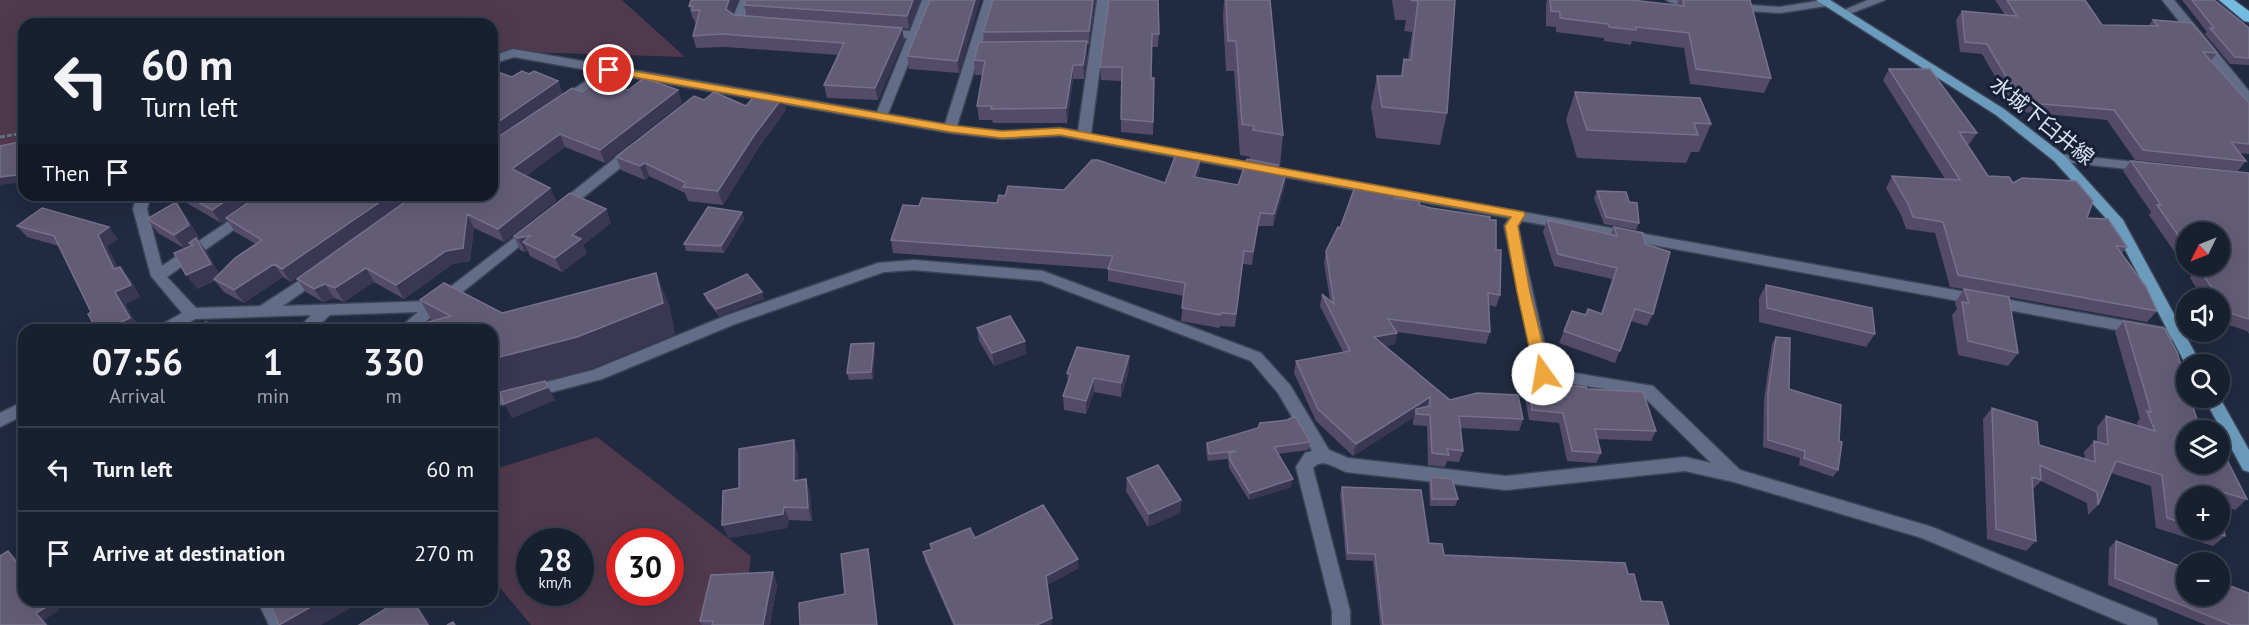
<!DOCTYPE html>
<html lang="en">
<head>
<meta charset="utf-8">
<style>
  body { margin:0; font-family:"PT Sans","Noto Sans JP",sans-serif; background:#252d3c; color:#f1f3f6; height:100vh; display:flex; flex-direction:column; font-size:22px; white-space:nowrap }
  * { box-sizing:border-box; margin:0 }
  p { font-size:20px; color:#9fa3ab }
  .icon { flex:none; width:33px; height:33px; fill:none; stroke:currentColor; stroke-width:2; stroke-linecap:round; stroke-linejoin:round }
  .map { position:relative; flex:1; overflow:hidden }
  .sheet { position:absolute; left:18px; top:324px; width:480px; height:282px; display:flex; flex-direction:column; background:#182030; border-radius:18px; box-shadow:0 6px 24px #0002,0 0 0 2px #363e4c }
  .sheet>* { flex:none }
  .banner { position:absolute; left:18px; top:18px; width:480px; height:183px; border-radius:18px; box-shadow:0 6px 24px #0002,0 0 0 2px #363e4c; background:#182030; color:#f1f3f6; overflow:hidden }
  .needle { width:39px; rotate:227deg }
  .tools { position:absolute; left:2176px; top:222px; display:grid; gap:12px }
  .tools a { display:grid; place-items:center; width:54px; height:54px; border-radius:50%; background:#182030; box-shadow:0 6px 24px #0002,0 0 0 2px #363e4c; font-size:30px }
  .speed { position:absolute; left:516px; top:528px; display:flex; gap:12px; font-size:30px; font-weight:700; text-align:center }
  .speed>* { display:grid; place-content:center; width:78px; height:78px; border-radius:50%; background:#182030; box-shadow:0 6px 24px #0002,0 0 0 2px #363e4c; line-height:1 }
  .speed small { font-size:15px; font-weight:400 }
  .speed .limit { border:9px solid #d22; background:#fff; color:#111 }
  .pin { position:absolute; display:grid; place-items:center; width:51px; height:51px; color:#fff; margin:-26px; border:3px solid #fff; border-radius:50%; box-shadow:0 2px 6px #0007 }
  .me { position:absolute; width:66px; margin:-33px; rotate:347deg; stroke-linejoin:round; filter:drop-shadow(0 0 4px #0008) }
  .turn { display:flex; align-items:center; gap:21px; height:126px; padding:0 24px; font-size:27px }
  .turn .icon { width:78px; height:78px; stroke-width:2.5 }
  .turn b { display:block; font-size:42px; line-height:51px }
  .then { display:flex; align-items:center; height:57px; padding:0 24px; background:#0003; gap:12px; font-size:22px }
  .eta { display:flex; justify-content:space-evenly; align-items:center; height:102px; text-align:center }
  .eta b { font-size:36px; font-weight:700; line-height:42px }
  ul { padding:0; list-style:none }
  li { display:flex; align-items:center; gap:18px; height:84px; padding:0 24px; border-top:2px solid #363e4c }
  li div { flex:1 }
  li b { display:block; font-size:22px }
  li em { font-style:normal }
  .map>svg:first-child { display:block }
  .green { fill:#50394c; fill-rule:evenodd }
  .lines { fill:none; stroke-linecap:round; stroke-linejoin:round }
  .minor-casing { stroke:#3c4457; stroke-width:3 }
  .major-casing { stroke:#3c4457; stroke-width:3 }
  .highway-casing { stroke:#3c4457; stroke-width:3 }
  .path { stroke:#687184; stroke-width:3; stroke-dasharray:5 2; stroke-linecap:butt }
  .minor { fill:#626e88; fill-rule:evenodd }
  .major { fill:#6c9cbd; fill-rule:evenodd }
  .highway { fill:#73bbe1; fill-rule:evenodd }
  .wall { fill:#544b68; fill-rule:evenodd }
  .shaded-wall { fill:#393752 }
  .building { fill:#635c77; stroke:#76718a; stroke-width:1.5 }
  .route { fill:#efa73d; stroke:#9b6d28; stroke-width:1.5 }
  .labels { text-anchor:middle; stroke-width:6; stroke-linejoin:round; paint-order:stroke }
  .street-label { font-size:21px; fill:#dbe2f1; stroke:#172036 }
</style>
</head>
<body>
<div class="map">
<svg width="2249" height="625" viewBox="0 0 2249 625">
  <rect width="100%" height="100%" fill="#202a40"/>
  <path class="green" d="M0,0H622L685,57L492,51V24H24V148L0,155Z
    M597,437L751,556L742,625H531L492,578V470ZM530,542H580V592H530ZM620,542H670V592H620Z"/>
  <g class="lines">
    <defs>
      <path id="minor" d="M740,0H752L744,19L753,21V25H737L731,22Z
        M922,0H934L888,114L945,124L984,0H996L957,126L1002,131L1060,128L1078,131L1097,0H1109L1091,134L2182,331L2185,335L2182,339L2177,341L1522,221L1518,226L1550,369L1653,386L1740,470L1932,527L2156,619L2158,625H2128L1922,538L1734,482L1685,471L1506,490L1346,472C1335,468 1322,457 1313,468L1350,611V625H1332V611L1296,467L1305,453L1312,451L1278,393L1251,361L1041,281L914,270L884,272L735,324L602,379L502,405L496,403L494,399L496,395L593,370L725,316L878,263L914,260L1043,271L1261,353L1290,385L1329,450L1348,458L1506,476L1685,457L1711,463L1642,395L1537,378L1504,226L1509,218L1060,136L1002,139L950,133L612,74L563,106L559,105L557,102L559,99L599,72L514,57L492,64V56L513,49L877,112L907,38L884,37L878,33L884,29L910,31Z
        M1666,0H1700L1704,3C1695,9 1675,6 1666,0Z
        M1823,0L1832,3L1826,6L1780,13L1734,10L1728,7L1734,4L1780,7Z
        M1868,0H1885L1847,15L1843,16L1837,13Z
        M2162,0H2174L2249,91V103L2245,102Z
        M634,146L639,147L641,150L639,153L566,211H556L554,208L556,205L629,147Z
        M2059,154L2146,163L2153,167L2146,171L2054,161L2052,158L2054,155Z
        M137,195H151L147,209L162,266L267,195H283L167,277L196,308L260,306L317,269L322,270L324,274L322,278L283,306L432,301L528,227L533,225L540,230L415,330H397L418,312L330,315L314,330H297L311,315L195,319L176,330H156L159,326L182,313L151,276L133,209Z
        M24,401V415L0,427V413Z
        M257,600H275L287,625H269Z"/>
      <path id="major" d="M1816,0H1830L2004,109L2064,155L2123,220L2201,364H2187V367L2112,225L2054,161L1996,115Z
        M2204,398H2220L2249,450V472L2243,470Z"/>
      <path id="highway" d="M2219,0H2234L2249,11V22L2244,21Z"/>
    </defs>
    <use href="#minor" class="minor-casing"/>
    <use href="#major" class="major-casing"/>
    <use href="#highway" class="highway-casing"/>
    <path class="path" d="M0,137L24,133"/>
    <use href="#minor" class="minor"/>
    <use href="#major" class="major"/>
    <use href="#highway" class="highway"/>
  </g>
  <path class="wall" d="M691,0H738L732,14L734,15L747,16L744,5L920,0L909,29L902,28L904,40L878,100L827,98L824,85L838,55L725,47L696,48L693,36L696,23H695L694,19H693L689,6Z
    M980,0L959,73L909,69L907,56Z
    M993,0H1095L1089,44H1087V55L1084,79H1073L1067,123H993L992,120H979L977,106L983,75H975L974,60L984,42L983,32Z
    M1109,0L1159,34L1158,47H1152L1151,78H1154L1153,135L1121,132V81L1101,80L1100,67Z
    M1224,0H1270L1283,135L1280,166H1278V171L1286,173L1285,186L1273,226H1258L1252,265L1243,264L1235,327L1220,326L1219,328L1181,321L1184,296L1108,281V269L893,253L891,240L919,206L997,203L1005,196L1064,190L1165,183L1200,170L1197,177L1238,185L1250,160V157L1240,155L1234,71H1226L1223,17Z
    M1392,0H1455L1447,113L1440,145L1376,138L1371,107L1377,76H1401L1404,59H1408L1412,32L1404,31L1406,20H1395Z
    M1547,0H1631L1677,5L1678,0H1750L1771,78L1764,93L1690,84L1684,48L1632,41L1631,45L1604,41V38L1556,32V27L1546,26V5Z
    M1995,0H2085L2102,25L2148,26L2153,20L2217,53L2211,61L2249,103V154L2240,153L2246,161L2238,171L2135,160L2107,120L2024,112L2020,105L2011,104L1982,54L1960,52L1956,20L1962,11L2005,15Z
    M2182,0H2214L2249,28V65L2230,64L2205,34L2207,32Z
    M1889,69L1977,133L1969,144H1967L1988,176L2013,183L2087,218L2127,247L2122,253L2157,311L2147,322L2009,297L2018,353L2008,366L1958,355L1952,315L1957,309L1955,303L1964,289L1950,287L1935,233L1906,229L1901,215L1886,188L1892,176L1945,179L1883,80Z
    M529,74L558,81L563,94L628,90H678L682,103L605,163L565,147L526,176L550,188L556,201L504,242L474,228L470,261L453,264L404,299L374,282L344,302L334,298L323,302L306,292L297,279L355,238L291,282L283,277L244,303L224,292L215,281L197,289L191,246L190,244L184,248L158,233L147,219L176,202L186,216L199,238L197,239L207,252L219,274L256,244L235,232L227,220L221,223L173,195H492L512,77Z
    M1575,92L1711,124L1699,152H1691L1686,163L1577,158L1566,120Z
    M746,106L786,110L757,150L723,205L688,201L685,193L649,176L645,180L621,170L616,157Z
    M2131,161L2249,173V334L2247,331L2220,322V298H2203L2190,278L2191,276L2149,215L2151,212L2123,171ZM2187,232L2220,266H2187Z
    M1597,191L1639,223L1636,230L1604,224L1594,198Z
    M1395,198L1419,205L1496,250L1500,295L1496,307L1489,305L1490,332L1486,344L1397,332L1395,344L1385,346L1450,400L1523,419L1519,431L1460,428L1463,451L1459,462L1447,461L1445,467L1428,465L1427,426L1413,425V421L1414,417L1353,456L1316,421L1294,373L1296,361L1343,352L1320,306L1322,294L1330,300L1324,263L1326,251Z
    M606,209L611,223L583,245L587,253L562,272L530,256L528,251L525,252L520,250L514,236Z
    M742,212L744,219L724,253L686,251L684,244Z
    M1547,220L1611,234L1614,227L1653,314L1647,326L1631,321L1615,363L1559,343L1572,311L1586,315L1601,313L1612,279L1554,266L1543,232Z
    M17,226L118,239L107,246L118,268L130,279L140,297L125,304L140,329L97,330L91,312L59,246L27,237Z
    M1766,285L1875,334L1866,347L1759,322V298Z
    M762,292L764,299L719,316L707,301L704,294Z
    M420,300L502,313L669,304L675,334L592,368L545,381L555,400L512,418L500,393L492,395L432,321Z
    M2124,321L2197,419L2247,499L2235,510L2220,505V496H2187V530H2220L2225,536L2213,546L2156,528L2151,486L2111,473L2098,505L2088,515L2087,503L2041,481L2032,490L2036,541L2026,551L1987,539L1983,419L1992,408L2039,445L2085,459L2084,452L2094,441L2097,442V427L2106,416L2138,426L2137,422L2140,419L2115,332Z
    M977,328L1025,341L1026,354L994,366L979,341Z
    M1776,337L1789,389L1839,441L1838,470L1833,477L1799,465L1800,458L1763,447L1764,399L1772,344Z
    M875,350L873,379L849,380L847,373Z
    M1129,370L1121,397L1094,392L1086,414L1064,410L1063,396L1068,383L1067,373Z
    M1528,382L1587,389L1656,431L1651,441L1597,439L1601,453L1596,463L1567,461L1559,423L1529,420L1524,392Z
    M1310,442L1308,450L1278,454L1291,487L1249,500L1229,468L1228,459L1208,461L1206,451L1207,443Z
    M798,453V481L810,493L812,521L789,520L787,528L728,538L739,488Z
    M1431,477L1458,499L1455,506H1430L1429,484Z
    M1127,478L1181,500L1180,513L1148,527L1126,491Z
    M1342,487L1429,543L1444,555L1628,574L1641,601L1669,625H1380L1373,561L1346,560L1340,494Z
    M975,538L1079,568L1047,585L1052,625H953L925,561L923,552L931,549L930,544Z
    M2116,541L2249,625H2206L2108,585L2109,548Z
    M773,572L777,585L770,625H702L700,621Z"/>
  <path class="shaded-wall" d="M729,0H738L729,21L726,9Z
    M913,0H920L909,29L907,16Z
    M975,0H980L959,73L957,61Z
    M1093,0H1095L1089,44V31Z
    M902,28L904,40L878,100L875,88Z
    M1087,41V55L1084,79L1083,65Z
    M1073,65V79L1067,123L1066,108Z
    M558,81L563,94L492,143V126Z
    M678,90L682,103L605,163L600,150Z
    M783,97L786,110L757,150L723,205L718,191L753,137Z
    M560,134L565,147L518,182L512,169Z
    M1201,157L1200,170L1193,189L1194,177Z
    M645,163L649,176L645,180L640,166Z
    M1286,173L1285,186L1273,226L1274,214Z
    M24,174V182L0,185V177Z
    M550,188L556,201L504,242L498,229Z
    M234,195H263L221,223L212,210Z
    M390,195H417L291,282L282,269Z
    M176,202L186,216L199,238L197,239L207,252L221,278L214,279L215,281L197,289L186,275L197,239L184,248L174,235Z
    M606,209L611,223L583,245L587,253L562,272L555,258L572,235Z
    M742,212L744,219L724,253L721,246Z
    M1260,213L1252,265L1253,252Z
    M467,214L474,228L470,261L453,264L404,299L396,285Z
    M109,227L118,239L107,246L124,281L114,269L98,235Z
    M530,236L523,242L528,251L525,252L518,238Z
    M274,264L283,277L244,303L234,290Z
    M120,267L130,279L140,297L125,304L140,329L138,330H103L115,292Z
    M366,268L374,282L344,302L335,288Z
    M656,273L669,304L675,334L592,368L492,395V359Z
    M325,284L334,298L323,302L314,289Z
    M762,292L764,299L719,316L716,309Z
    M1397,333L1395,344L1371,349L1374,337Z
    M1025,341L1026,354L994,366L992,353Z
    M874,343L875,350L873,379L871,372Z
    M1129,356V370L1121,397V383Z
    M1094,378V392L1086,414V401Z
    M545,381L555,400L512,418L504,404Z
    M1430,397L1426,409H1416L1414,417L1353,456L1356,444Z
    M794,440L798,453L799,495L794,481Z
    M806,479L810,493L812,521L808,508Z
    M1293,479L1291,487L1249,500L1250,493Z
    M1181,500L1180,513L1148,527L1149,514Z
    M784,507L789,520L787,528L728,538L722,525Z
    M868,549L870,558L878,625H877Z
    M8,551L16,558L24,568V572Z
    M1078,559L1079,568L1047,585L1046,576Z
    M773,572L777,585L770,625H763Z
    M50,600H51L60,610L44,620L49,625H46L36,613Z
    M323,600H365L321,625H279Z
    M412,600L421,610L430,625H428Z
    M1052,618V625H1037Z"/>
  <path class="building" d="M691,0H729L726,9L734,15L902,28L875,88L824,85L844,43L721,34L693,36L700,10L692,11L693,6H689Z
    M746,0H913L907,16L744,5Z
    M930,0H975L957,61L907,56Z
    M993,0H1093L1089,31L983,32Z
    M1109,0H1158L1159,34H1152L1151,78H1154L1153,122L1121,119L1122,67H1100Z
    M1226,0H1270L1283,135L1253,130L1254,126L1242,124L1236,41H1228Z
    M1410,0H1455L1447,113L1382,107L1377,76H1402L1404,59L1411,60L1418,1Z
    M1550,0H1631L1684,6L1683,0H1750L1771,78L1696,69L1689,33L1636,27V30L1609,27L1608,24L1560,18V12L1551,11Z
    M2007,0H2085L2102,25L2158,26L2153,20L2192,23L2217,53L2203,52L2249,103V144L2231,142L2246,161L2143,150L2114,110L2030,103L2026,95H2017L1987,44L1965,42L1962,11L2017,16Z
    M2192,0H2214L2249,28V58L2235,57L2210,28H2214Z
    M1087,41L1083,65H1073L1066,108L991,109L992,106H977L985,61L974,60L979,42Z
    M1889,69H1930L1977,133L1959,132L1988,176L2009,177L2013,183L2022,178L2076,181L2093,201L2087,218L2108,219L2127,247L2116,246L2146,287L2157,311L1958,275L1943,222L1913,217L1908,204L1892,176L1960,180Z
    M492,70L512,77L522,71L529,74L534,71L558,81L492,126Z
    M644,78L678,90L600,150L560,134L512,169L550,188L498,229L467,214L463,248L446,251L396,285L366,268L335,288L325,284L314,289L297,279L415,195H492V141L572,88L582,92L600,79L628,90Z
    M714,92L746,106L757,93L783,97L753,137L718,191L683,187L686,183L645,163L640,166L616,157L694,96L704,100Z
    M1575,92L1700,98L1711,124L1694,123L1698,135L1587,130Z
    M24,141V174L0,177V146Z
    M1176,154L1201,157L1194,177L1238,185L1247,159L1278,165L1277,171L1286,173L1274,214L1260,213L1253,252L1244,251L1236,314L1221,313L1220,315L1182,308L1185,283L1108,269L1113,256L891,240L903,205L919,206L922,198L997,203L999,195L1005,196L1008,186L1064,190L1092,160H1098L1165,183Z
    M2131,161L2249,173V319L2227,312L2220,301V298H2219L2198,268H2201L2199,266H2220V232H2187V248L2157,205H2161Z
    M1355,187L1395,196V198L1420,201L1419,205L1431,208L1490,217V220H1496V250H1501L1500,295L1488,293L1490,332L1388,319L1397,333L1374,337L1450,400L1477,393L1518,395L1523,419L1459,416L1463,451L1447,449L1449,455L1432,453L1430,415L1416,414V409L1430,406V397L1356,444L1318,409L1296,361L1350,351L1322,294L1334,304L1326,251L1338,227L1340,228Z
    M1597,191L1626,192L1629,202L1637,203L1639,223L1606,217Z
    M570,193L606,209L572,235L581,239L555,258L523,242L530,236L518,238L514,236Z
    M186,195H234L212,210Z
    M259,195H390L282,269L274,264L234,290L214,279L235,258L262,240L226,218Z
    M176,202L189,225L174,235L147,219Z
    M708,207L742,212L721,246L684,244Z
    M42,208L109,227L98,235L114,269L120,267L131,285L115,292L130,318L103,330H97L88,314L91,312L54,236L17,226Z
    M1547,220L1617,236L1614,227L1643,233L1645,244L1670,252L1653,314L1635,309L1620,351L1564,331L1572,311L1586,315L1588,309L1602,314L1617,268L1558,254Z
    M196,238L211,264L186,275L174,253L193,245L189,243Z
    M656,273L663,303L577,337L492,359V330H397L451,316L420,300L444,283L502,313Z
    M747,274L762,292L716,309L704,294Z
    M1766,285L1872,308L1875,334L1767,308Z
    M1964,289L2009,297L2018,353L1968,341L1962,302L1969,303Z
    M1010,316L1025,341L992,353L977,328Z
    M2124,321L2164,328L2177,352L2187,386V398H2190L2197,419L2207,421L2212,430H2187V464H2220V446L2247,499L2218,491L2219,496H2187V524L2167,518L2162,475L2116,461L2098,505L2097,492L2040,465L2041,480L2032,477L2036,541L1996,529L1992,408L2037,422L2039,445L2095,462L2094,441L2108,445L2106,416L2155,431L2147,411L2151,412Z
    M205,322L260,330H164L168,325L198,330Z
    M1776,337L1790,338L1789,389L1841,405L1839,441L1842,442L1838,470L1804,458L1805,451L1768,440V392Z
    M874,343L871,372L847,373L851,344Z
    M1077,347L1129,356L1121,383L1094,378L1086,401L1063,396L1071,374L1067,373Z
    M545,381L548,387L504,404L500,392Z
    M1528,382L1586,387L1587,389L1643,392L1656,431L1595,429L1601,453L1572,451L1563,413L1532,410Z
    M1295,416L1310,442L1274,447L1293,479L1250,493L1230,460L1229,453L1236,451L1209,454L1207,443L1258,428L1260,423L1287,420Z
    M794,440V481L806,479L808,508L784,507L783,514L722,525L723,491L739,488V449Z
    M1158,465L1181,500L1149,514L1127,478Z
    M1431,477L1452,479L1458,499H1432Z
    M1342,487L1421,490L1429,543L1442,544L1444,555L1625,563L1628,574H1634L1641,601L1662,602L1669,625H1383L1375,554L1348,553Z
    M1043,505L1078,559L1046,576L1052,618L1037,625H955L923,552L932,549L930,544L970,528L975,538Z
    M2220,505L2225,536L2204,530H2220Z
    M2116,541L2187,569V596H2220V582L2249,593V625H2231L2115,578Z
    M868,549L877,625H800L799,603L845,594L841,554Z
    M8,551L24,572V600H50L53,603L36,613L46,625H0V556Z
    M773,572L763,625H712L713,621H700L711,575Z
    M269,600H323L279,625Z
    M400,600H412L428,625H359Z
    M453,622L455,625H447Z"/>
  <path class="route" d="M609,67L950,125L1002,131L1060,128L1524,212L1525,215L1518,226L1530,292L1550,374L1543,379L1535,374L1517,292L1505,226L1511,217L1060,135L1002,138L950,132L605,72V68Z"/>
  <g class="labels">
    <g class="street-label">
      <text transform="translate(2042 121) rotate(39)" y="7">水城下臼井線</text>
    </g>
  </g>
</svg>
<div class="tools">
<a><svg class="needle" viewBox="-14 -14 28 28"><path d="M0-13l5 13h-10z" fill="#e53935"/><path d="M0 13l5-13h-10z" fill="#9fa3ab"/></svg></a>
<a><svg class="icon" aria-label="sound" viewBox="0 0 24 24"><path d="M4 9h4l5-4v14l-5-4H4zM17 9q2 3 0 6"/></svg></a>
<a><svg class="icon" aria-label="search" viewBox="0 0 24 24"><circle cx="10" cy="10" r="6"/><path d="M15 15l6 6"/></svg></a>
<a><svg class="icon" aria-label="layers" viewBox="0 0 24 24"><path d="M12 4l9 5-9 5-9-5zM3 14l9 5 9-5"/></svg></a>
<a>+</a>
<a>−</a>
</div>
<div class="speed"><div>28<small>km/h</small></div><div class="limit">30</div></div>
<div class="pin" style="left:609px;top:70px;background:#d93025"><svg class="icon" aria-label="arrive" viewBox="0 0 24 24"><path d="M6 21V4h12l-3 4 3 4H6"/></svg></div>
<svg class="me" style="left:1543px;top:374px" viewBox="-20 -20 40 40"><circle r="19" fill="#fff"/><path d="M0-13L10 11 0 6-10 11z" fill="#efa73d"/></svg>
<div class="banner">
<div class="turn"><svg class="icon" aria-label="left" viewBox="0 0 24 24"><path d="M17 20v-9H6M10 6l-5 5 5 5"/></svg><div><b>60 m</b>Turn left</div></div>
<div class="then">Then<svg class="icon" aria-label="arrive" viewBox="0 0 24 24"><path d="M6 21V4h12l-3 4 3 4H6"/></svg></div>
</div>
<section class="sheet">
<div class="eta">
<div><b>07:56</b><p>Arrival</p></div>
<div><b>1</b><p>min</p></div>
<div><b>330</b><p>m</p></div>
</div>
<ul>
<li><svg class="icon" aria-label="left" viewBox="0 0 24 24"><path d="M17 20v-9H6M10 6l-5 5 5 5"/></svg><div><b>Turn left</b></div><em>60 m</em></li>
<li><svg class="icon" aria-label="arrive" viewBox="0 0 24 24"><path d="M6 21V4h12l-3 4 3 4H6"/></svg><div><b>Arrive at destination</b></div><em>270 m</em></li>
</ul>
</section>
</div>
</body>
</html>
